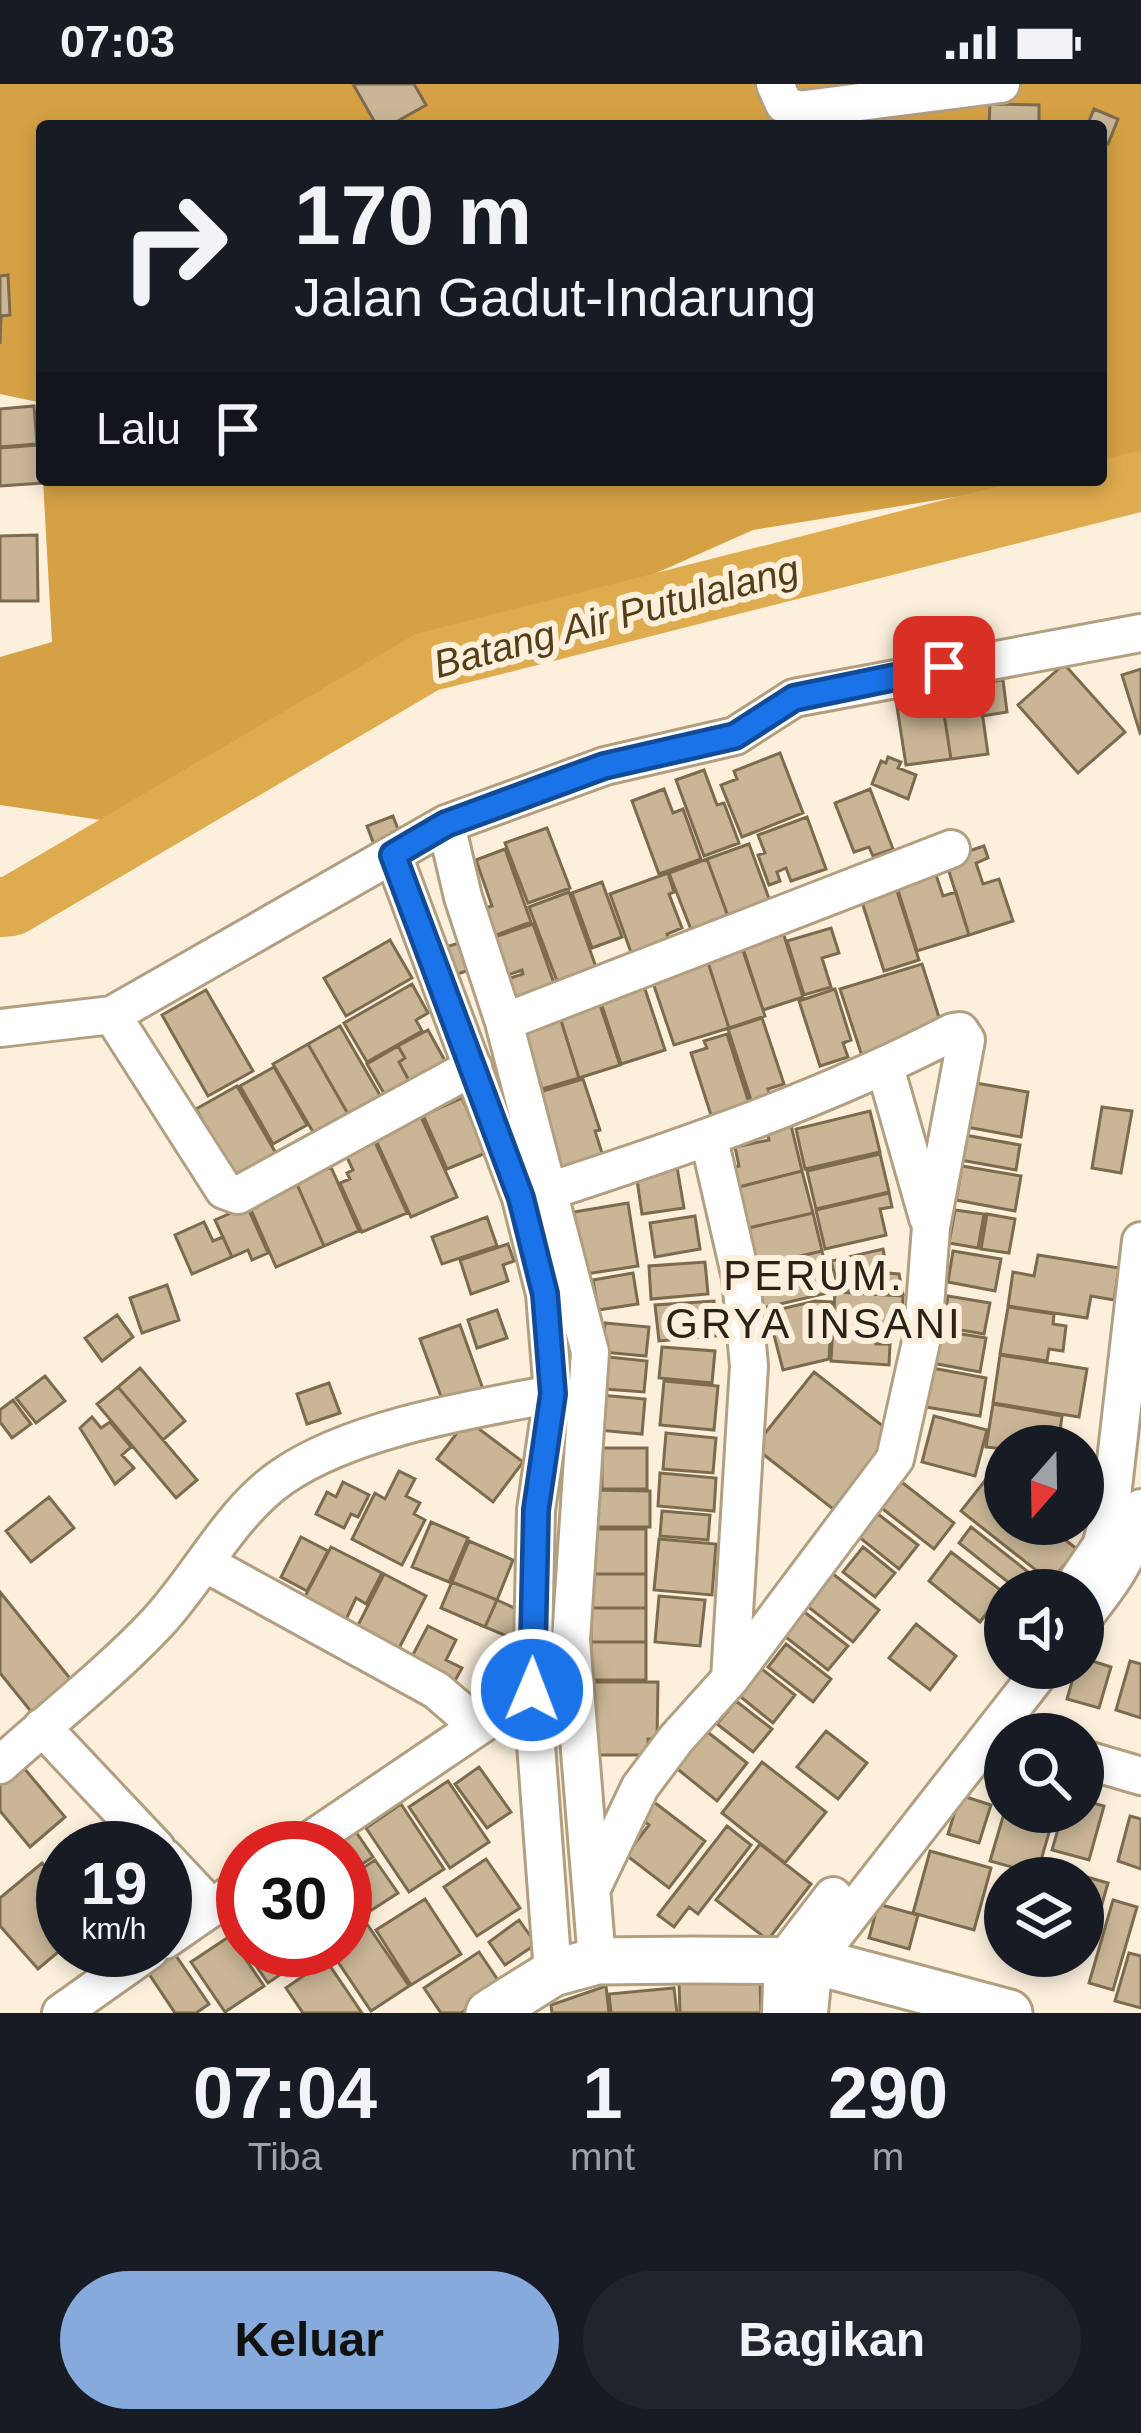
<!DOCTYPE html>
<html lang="id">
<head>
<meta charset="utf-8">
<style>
  body { margin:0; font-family:Helvetica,sans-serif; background:#20242c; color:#f1f3f6; height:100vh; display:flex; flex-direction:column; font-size:45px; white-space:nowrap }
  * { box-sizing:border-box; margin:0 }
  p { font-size:39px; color:#9ea1a6 }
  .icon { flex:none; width:66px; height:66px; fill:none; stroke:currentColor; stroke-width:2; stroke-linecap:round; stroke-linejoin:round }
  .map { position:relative; height:1929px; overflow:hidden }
  .details { display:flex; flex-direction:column; background:#171b24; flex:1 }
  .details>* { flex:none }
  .top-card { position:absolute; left:36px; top:36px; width:1071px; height:366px; border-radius:12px; box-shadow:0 6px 18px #0003; background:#171b24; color:#f1f3f6; overflow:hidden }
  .needle { width:78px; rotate:200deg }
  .fabs { position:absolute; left:984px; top:1341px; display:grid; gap:24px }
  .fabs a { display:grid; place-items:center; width:120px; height:120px; border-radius:50%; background:#171b24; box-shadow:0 6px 18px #0003; font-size:60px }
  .speed { position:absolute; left:36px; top:1737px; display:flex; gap:24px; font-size:60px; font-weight:700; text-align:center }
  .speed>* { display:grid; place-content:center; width:156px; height:156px; border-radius:50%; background:#171b24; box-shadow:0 6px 18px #0003; line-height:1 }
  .speed small { font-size:30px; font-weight:400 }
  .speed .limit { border:18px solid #d22; background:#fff; color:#111 }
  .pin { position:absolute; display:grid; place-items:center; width:102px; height:102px; color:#fff; margin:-51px; border-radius:24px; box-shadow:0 6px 18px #0006 }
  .me { position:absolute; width:132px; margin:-66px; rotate:1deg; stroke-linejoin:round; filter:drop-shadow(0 0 9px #0008) }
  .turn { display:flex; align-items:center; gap:42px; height:252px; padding:0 60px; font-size:54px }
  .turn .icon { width:156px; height:156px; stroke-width:2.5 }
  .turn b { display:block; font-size:84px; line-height:102px }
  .then { display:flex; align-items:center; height:114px; padding:0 60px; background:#0003; gap:24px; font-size:45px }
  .eta { display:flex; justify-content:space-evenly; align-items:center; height:204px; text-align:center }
  .eta b { font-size:72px; font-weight:700; line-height:84px }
  .action { display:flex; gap:24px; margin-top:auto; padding:24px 60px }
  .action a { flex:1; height:138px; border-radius:72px; background:#85aadb; color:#111; font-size:48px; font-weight:700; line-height:138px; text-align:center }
  .action a+a { background:#20242c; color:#f1f3f6 }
  .status { display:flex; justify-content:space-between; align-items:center; height:84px; padding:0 60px; background:#171b24; direction:ltr }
  .status svg { height:33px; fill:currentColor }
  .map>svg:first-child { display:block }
  .forest { fill:#d5a144 }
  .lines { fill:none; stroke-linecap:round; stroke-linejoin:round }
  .river { stroke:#dfab4f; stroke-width:60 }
  .building { fill:#cab697; stroke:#7d6b4e; stroke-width:3 }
  .minor-casing { stroke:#b29f80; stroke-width:42 }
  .tertiary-casing { stroke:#b29f80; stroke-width:51 }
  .minor { stroke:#fff; stroke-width:36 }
  .tertiary { stroke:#fff; stroke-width:45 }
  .route-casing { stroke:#114b97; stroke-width:30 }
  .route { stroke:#1a73e8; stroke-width:21 }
  .labels { text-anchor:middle; stroke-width:12; stroke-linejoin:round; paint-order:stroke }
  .water-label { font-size:39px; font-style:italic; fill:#543e18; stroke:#fcefdc }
  .quarter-label { font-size:42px; letter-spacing:3px; fill:#2a2216; stroke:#fcefdc }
</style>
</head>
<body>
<div class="status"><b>07:03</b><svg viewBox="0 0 49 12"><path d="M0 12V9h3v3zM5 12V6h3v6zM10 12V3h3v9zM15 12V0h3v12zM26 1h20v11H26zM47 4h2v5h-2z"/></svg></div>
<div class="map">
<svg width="1141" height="1929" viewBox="0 0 1141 1929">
  <rect width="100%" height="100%" fill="#fcefdc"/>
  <path class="forest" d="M0,0H1141V383L1101,389V42H42V382L38,318L0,310Z
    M43,396H1060L753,446L101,736L0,721V573L52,558Z"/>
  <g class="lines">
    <path class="river" d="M0,823L12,822L427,578L1141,397"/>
  </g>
  <path class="building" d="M353,0H414L426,21L389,42H377Z
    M990,20L1039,21V42H989Z
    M1094,25L1118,35L1108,60L1101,57V42H1087Z
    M8,191L10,231L1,232L0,260V192Z
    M34,322L37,360L0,363V325Z
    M38,361L42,399L0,402V364Z
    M37,451L38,517H0V452Z
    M1064,580L1125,648L1078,689L1018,621Z
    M1141,585V648L1140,649L1122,591Z
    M1003,596L1007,628L982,632L978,599Z
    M978,599L988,670L951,675L940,604Z
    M940,604L951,675L906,681L895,610Z
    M780,669L803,729L742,753L721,701L737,695L734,687Z
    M888,673L901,678L898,684L916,691L908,715L872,700L881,677L886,679Z
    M704,686L717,721L724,719L739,759L704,772L676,696Z
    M664,705L673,729L683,725L701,775L659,790L632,717Z
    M870,705L893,765L873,772L869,763L854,768L835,719Z
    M393,732L404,761L378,771L367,742Z
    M807,733L826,785L791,797L786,784L777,788L780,797L769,801L758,771L765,769L758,751Z
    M547,744L570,804L528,819L505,759Z
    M749,760L771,820L729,835L707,775Z
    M984,762L988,774L976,779L983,800L999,795L1013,837L969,851L945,775Z
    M505,765L531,838L483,856L472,828L492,822L476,776Z
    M707,775L729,835L692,848L669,789Z
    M668,789L674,808L669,810L682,844L667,850L670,857L632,871L610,810Z
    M936,791L943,812L956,808L969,851L917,867L897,803Z
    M602,798L622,853L592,864L572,809Z
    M896,804L919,876L884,887L861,815Z
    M569,808L596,883L557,897L529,823Z
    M533,840L555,902L511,917L504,896L523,890L522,886L494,896L480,858Z
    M831,844L839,869L822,874L831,903L804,911L787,857Z
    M782,845L803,913L763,926L741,858Z
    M390,856L412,894L346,932L324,894Z
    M462,858L472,885L449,893L439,865Z
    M740,858L765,932L729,944L705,869Z
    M705,869L729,944L674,961L649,887Z
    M922,880L944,949L863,975L840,905Z
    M412,900L428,929L416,936L422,947L367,978L344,939Z
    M644,902L665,966L621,980L600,916Z
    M835,905L851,956L843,959L848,973L820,982L799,917Z
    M206,906L253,987L208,1012L162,931Z
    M598,915L620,981L579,994L558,927Z
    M558,927L579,994L542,1005L521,939Z
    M762,934L784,1000L768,1005L771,1013L752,1019L728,945Z
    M340,942L388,1025L356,1044L308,960Z
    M428,946L449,984L413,1004L399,978L405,974L398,962Z
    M727,950L749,1019L711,1031L691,969L707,964L704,957Z
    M308,960L356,1044L322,1063L273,980Z
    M398,962L405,974L399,978L413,1004L389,1018L367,980Z
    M274,983L307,1041L273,1060L240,1002Z
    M583,995L600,1046L595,1047L603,1072L558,1087L533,1010Z
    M964,997L1028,1008L1021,1053L956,1041Z
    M237,1002L284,1083L243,1106L196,1025Z
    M462,1014L486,1069L447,1085L423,1031Z
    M1102,1023L1132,1027L1121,1089L1092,1084Z
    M870,1027L880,1068L805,1085L796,1045Z
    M421,1033L457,1113L411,1133L375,1054Z
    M790,1037L802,1087L735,1104L730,1084L739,1082L735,1063L769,1056L766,1043Z
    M959,1050L1020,1061L1016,1086L955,1075Z
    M374,1056L407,1129L362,1148L340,1099L350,1095L347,1089L353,1086L345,1069Z
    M880,1070L889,1108L816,1125L807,1087Z
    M962,1082L1021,1092L1015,1127L956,1116Z
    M331,1083L359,1147L324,1162L296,1098Z
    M677,1083L684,1124L642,1130L636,1089Z
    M802,1087L813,1129L744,1145L735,1104Z
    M296,1098L324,1162L276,1183L248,1119Z
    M889,1109L892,1123L880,1125L886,1151L825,1165L816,1126Z
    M628,1119L638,1182L579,1191L568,1129Z
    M247,1122L268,1169L252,1176L248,1166L232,1173L215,1136Z
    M955,1126L984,1130L978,1164L949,1159Z
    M813,1129L822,1167L753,1183L744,1145Z
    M987,1130L1015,1135L1009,1169L981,1165Z
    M695,1132L700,1165L655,1173L650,1139Z
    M487,1133L497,1162L442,1180L432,1153Z
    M204,1138L213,1157L223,1153L232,1173L192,1190L175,1151Z
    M508,1160L514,1177L503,1181L508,1197L471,1210L460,1176Z
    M883,1165L888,1189L899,1190L903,1210L839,1206L831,1177Z
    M822,1167L832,1208L763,1224L753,1183Z
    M953,1167L1001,1175L995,1207L948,1198Z
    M1038,1171L1119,1184L1114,1216L1091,1212L1087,1234L1008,1222L1013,1188L1034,1192Z
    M705,1178L708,1210L651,1215L649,1182Z
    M633,1189L638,1220L598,1226L593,1196Z
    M167,1201L179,1236L142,1249L130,1214Z
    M835,1208L903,1212L902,1233L892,1232L891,1246L877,1245L876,1260H890L889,1281L831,1277Z
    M948,1212L990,1219L984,1250L943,1243Z
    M714,1217L717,1252L659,1257L655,1221Z
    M815,1217L832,1218L829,1275L783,1286L768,1228Z
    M1008,1223L1054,1230L1053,1240L1066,1242L1063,1267L1049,1265L1047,1277L1000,1270Z
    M497,1226L507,1254L477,1264L468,1236Z
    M117,1231L133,1253L102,1277L85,1254Z
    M605,1239L649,1243L646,1272L602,1268Z
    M460,1241L483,1305L443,1318L420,1255Z
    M937,1246L986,1254L980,1288L932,1279Z
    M662,1263L715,1267L712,1299L659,1294Z
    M1000,1271L1087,1285L1079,1333L993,1319Z
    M608,1273L647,1277L644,1308L605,1305Z
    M140,1284L185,1337L163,1356L118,1303Z
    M932,1284L986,1294L980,1332L926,1323Z
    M814,1288L893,1350L833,1425L754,1363Z
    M45,1292L65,1317L36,1339L16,1314Z
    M664,1297L718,1302L714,1346L660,1341Z
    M329,1299L340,1329L307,1340L297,1310Z
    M118,1303L197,1396L176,1414L97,1320Z
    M600,1311L645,1315L642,1350L597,1346Z
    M13,1316L31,1340L12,1354L0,1338V1326Z
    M993,1320L1062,1332L1058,1362H1005V1365L986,1363Z
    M934,1332L987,1346L975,1392L922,1378Z
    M92,1333L101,1344L110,1338L131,1363L122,1371L134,1384L115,1400L80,1344Z
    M467,1336L523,1378L493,1418L437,1375Z
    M666,1349L716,1354L713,1389L663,1385Z
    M602,1364H647V1405H602Z
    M399,1387L415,1395L406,1412L420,1419L414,1430L425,1436L402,1481L352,1455L375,1409L385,1415Z
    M660,1389L716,1394L714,1427L658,1422Z
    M987,1394L1005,1408V1440H1045L1077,1465L1051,1498L961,1427Z
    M899,1396L954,1439L934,1465L879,1422Z
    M343,1398L369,1411L358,1433L351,1430L344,1444L316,1430L327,1408L336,1413Z
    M595,1406L650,1407V1443H595Z
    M49,1413L74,1444L31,1478L6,1447Z
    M662,1427L710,1431L708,1456L660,1452Z
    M878,1430L918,1461L899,1485L859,1453Z
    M431,1438L468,1454L449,1498L412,1483Z
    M971,1443L1027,1487L1014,1503L959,1459Z
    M591,1445H646V1490H591Z
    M301,1453L328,1467L307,1507L281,1493Z
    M659,1455L716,1460L712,1511L654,1506Z
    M469,1457L513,1476L497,1516L452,1498Z
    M331,1463L382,1489L366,1520L356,1514L343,1542L301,1520Z
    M863,1463L895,1489L875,1513L843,1488Z
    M951,1468L1003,1508L980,1538L929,1497Z
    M828,1486L879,1526L853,1558L802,1518Z
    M384,1490L426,1512L395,1572L353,1551Z
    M591,1490H646V1524H591Z
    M452,1498L497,1516L485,1543L441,1524Z
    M0,1508L73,1598L33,1630L0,1589Z
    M659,1512L705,1516L700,1562L655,1558Z
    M497,1516L521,1527L519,1557L485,1543Z
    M798,1523L848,1562L828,1586L778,1547Z
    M591,1524H646V1558H591Z
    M916,1540L956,1572L930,1606L889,1574Z
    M428,1542L456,1556L446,1576L462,1584L452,1602L408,1580Z
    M591,1558H646V1596H591Z
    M786,1560L831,1595L813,1618L768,1583Z
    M1083,1574L1111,1583L1099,1624L1067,1615L1076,1584H1083Z
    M1130,1577L1141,1580V1634L1116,1626Z
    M758,1582L795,1611L773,1639L736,1609Z
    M593,1598H658L657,1654L648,1655L649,1671H593Z
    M736,1617L772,1645L753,1668L717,1640Z
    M705,1646L747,1679L717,1717L675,1683Z
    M826,1647L867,1679L838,1715L797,1683Z
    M18,1677L65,1733L30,1763L0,1727V1693Z
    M762,1678L826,1728L785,1779L722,1729Z
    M479,1683L511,1728L487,1744L455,1700Z
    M448,1697L489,1758L450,1784L409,1723Z
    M1083,1697L1095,1700L1089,1718L1104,1722L1089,1776L1052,1766L1063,1728H1083Z
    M960,1711L991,1721L979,1759L948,1750Z
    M650,1715L705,1757L669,1804L626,1771L649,1741L637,1732Z
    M401,1720L444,1785L409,1808L366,1744Z
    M1005,1726L1055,1728L1037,1790L990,1777Z
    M1130,1732L1141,1735V1785L1118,1777Z
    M727,1742L751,1761L698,1830L689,1823L674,1843L658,1831Z
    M354,1745L373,1773L345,1791V1764H326Z
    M760,1760L811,1800L768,1856L716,1816Z
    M930,1767L991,1784L974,1846L913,1829Z
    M486,1775L520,1824L477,1852L444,1803Z
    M375,1776L398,1809L361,1833L345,1808V1796Z
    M42,1779L63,1803V1864L38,1885L0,1842V1814Z
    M1066,1787L1108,1799L1089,1865L1083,1863V1794H1064Z
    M425,1815L461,1870L411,1901L376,1846Z
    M1113,1816L1137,1823L1113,1906L1089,1899Z
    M878,1820L918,1831L909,1865L869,1854Z
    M519,1836L536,1860L505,1881L489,1858Z
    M367,1840L409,1902L371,1927L330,1866H345V1855Z
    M230,1852L264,1902L225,1928L191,1878Z
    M168,1860L209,1920L196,1929H175L141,1878Z
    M245,1866H301L306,1873L268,1899Z
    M479,1868L502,1902L461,1929H441L424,1904Z
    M1129,1869L1141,1872V1924L1115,1917Z
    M326,1876L362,1929H303L286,1904Z
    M760,1896L761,1929H680L679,1897Z
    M606,1902L609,1929H552L551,1921Z
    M674,1904L677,1929H611L609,1910Z"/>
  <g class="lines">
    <defs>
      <path id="minor" d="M775,0L784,20L798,26L1001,0
        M446,740L463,813L504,938L590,1268L571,1556L597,1877
        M112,931L224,1106L238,1111L473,983
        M504,938L951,765
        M0,944L112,931L446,740L605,682L735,652L794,614L1141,549
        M885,983L928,1134
        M709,1055L741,1194L749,1282L730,1595
        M546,1108C685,1063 823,1015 953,948L960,947L966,956L931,1143L923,1249L895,1375L730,1595L676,1655L640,1703L592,1804
        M205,1479L436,1606L478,1642
        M1071,1506L1101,1462L1110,1430L1141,1157
        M1083,1534C1112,1498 1133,1470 1141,1424
        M42,1643L156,1764
        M1083,1675L1141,1692
        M0,1681C52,1634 109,1590 157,1539C200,1493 230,1429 282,1393C351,1345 472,1325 553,1310L545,1210L521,1114L393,771
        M299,1764L532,1606
        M165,1774L211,1823
        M165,1856L243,1802
        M553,1889L532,1606L536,1426L553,1310
        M61,1929L150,1866
        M781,1929L783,1877L833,1812
        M809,1929L814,1877L1043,1584"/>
      <path id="tertiary" d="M489,1929L553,1889L597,1877L693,1876L814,1877L1009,1929"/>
    </defs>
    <use href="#minor" class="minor-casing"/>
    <use href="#tertiary" class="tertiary-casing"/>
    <use href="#minor" class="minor"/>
    <use href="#tertiary" class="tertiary"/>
  </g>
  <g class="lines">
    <defs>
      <path id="route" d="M532,1606L536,1426L553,1310L545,1210L521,1114L393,771L446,740L604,682L735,652L794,614L944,583"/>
    </defs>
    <use href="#route" class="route-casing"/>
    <use href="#route" class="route"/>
  </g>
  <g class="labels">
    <g class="water-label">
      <text transform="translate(616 532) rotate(-15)" y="14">Batang Air Putulalang</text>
    </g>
    <g class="quarter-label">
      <text x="814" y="1206">PERUM.<tspan x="814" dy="48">GRYA INSANI</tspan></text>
    </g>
  </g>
</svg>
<div class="fabs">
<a><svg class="needle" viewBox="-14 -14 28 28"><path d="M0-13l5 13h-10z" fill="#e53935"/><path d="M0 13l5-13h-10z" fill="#9ea1a6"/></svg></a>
<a><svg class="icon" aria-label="sound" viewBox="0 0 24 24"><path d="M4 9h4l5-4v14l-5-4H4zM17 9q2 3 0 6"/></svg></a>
<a><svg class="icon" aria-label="search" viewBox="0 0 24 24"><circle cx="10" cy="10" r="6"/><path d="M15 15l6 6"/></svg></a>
<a><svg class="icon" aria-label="layers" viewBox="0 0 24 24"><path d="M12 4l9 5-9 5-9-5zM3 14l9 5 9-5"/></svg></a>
</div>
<div class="speed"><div>19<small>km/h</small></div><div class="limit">30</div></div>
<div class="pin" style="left:944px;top:583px;background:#d93025"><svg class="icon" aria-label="arrive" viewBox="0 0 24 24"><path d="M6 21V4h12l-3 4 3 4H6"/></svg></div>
<svg class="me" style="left:532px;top:1606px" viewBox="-20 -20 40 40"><circle r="17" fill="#1a73e8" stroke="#fff" stroke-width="3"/><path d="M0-11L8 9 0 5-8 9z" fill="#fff"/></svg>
<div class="top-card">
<div class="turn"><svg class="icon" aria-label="right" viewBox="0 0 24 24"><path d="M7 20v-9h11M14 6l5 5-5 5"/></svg><div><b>170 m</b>Jalan Gadut-Indarung</div></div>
<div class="then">Lalu<svg class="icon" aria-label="arrive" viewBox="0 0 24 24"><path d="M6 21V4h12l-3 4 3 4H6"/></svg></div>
</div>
</div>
<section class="details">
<div class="eta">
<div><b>07:04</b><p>Tiba</p></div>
<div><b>1</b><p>mnt</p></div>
<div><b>290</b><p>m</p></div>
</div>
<div class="action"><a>Keluar</a><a>Bagikan</a></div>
</section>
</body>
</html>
